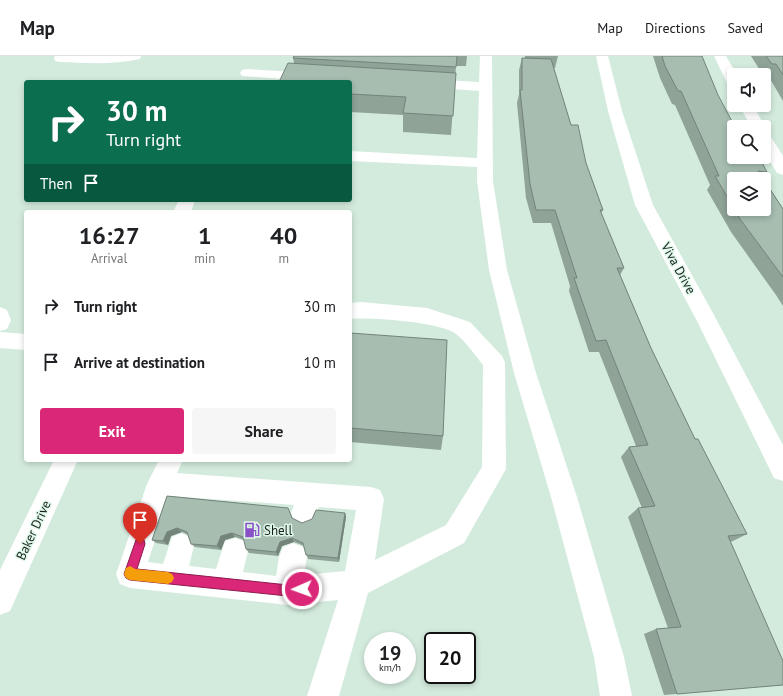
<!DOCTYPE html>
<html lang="en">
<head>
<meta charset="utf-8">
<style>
  body { margin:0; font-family:"PT Sans",sans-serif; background:#f6f6f6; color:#202124; height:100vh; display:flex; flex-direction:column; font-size:15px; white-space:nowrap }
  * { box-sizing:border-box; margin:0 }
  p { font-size:13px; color:#757577 }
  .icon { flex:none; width:22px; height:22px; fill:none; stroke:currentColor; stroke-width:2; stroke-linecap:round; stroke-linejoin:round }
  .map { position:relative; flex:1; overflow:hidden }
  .side { position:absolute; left:24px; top:154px; width:328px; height:252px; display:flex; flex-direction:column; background:#fff; border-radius:4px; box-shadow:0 2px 6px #0003 }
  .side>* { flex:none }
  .guide { position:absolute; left:24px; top:24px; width:328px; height:122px; border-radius:4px; box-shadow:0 2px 6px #0003; background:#0b6e4f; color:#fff; overflow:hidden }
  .fabs { position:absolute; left:727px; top:12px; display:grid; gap:8px }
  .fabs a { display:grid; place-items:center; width:44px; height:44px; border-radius:4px; background:#fff; box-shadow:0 2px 6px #0003; font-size:20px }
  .speed { position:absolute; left:364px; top:576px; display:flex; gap:8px; font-size:20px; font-weight:700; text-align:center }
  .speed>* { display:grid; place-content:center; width:52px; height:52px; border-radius:50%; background:#fff; box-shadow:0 2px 6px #0003; line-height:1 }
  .speed small { font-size:10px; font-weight:400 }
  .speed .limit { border:2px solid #111; border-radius:6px; background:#fff; color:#111 }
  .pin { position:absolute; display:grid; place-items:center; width:34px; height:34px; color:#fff; margin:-41px -17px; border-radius:50% 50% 50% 0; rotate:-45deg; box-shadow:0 0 4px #0007 }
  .pin .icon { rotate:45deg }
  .me { position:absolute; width:44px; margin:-22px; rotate:268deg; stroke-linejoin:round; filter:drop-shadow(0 0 3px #0008) }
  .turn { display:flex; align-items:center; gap:14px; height:84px; padding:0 16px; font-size:18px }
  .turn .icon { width:52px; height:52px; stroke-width:2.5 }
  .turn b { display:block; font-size:28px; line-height:34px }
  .then { display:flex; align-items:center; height:38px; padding:0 16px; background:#0003; gap:8px; font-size:15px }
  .eta { display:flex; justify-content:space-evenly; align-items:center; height:68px; text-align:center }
  .eta b { font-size:24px; font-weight:600; line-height:28px }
  .action { display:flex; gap:8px; margin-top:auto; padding:8px 16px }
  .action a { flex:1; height:46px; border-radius:4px; background:#db2777; color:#fff; font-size:16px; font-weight:600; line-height:46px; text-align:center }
  .action a+a { background:#f6f6f6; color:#202124 }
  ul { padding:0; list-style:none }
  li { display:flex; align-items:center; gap:12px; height:56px; padding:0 16px }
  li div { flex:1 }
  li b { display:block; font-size:15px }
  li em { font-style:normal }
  header { display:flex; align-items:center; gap:24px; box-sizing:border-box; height:56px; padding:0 20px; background:#fff; border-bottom:1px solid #e0e0e0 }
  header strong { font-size:19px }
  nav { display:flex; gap:22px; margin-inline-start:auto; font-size:14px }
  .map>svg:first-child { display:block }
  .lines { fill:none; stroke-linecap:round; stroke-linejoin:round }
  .minor { fill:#fff; fill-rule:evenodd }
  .wall { fill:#8fa397 }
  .shaded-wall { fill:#74847b }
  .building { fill:#a6bdb0; stroke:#74847b }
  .route { fill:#db2777; stroke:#8e194d }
  .slow { fill:#f59e0b }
  .labels { text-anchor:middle; stroke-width:3; stroke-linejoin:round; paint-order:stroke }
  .street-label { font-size:13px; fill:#19221d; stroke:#e0f8ea }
  .poi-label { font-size:13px; fill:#19221d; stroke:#e0f8ea; text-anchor:start }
</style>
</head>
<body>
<header>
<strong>Map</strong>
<nav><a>Map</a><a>Directions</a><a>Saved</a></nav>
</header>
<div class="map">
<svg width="783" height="640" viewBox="0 0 783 640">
  <rect width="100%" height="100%" fill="#d3ebdd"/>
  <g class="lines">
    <path class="minor" d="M55,0H141L140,3C113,9 87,7 60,6L55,5L54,2Z
      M480,0H492L493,125L507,214L536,317L577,441L624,601L632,640H600L594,601L551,441L514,317L489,214L477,125V111L350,105V95L477,102L479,35L426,31L421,30L419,27L421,24L426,23L479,26Z
      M596,0H608L622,55L653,149L714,259L783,389V425L774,422L697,265L635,149L608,55Z
      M714,0H726L737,19H734V31L729,30L727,27Z
      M247,13L311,17L316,18L318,21L316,24L311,25L242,20L240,17L242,14Z
      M739,49H753L765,71L764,73V71H751Z
      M764,76L769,78L783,100V119L777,117L764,95Z
      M179,144H195L191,156H173Z
      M361,246L427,252L470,266L502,300L505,306L506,413L464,487L368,537L339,640H307L338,544L288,549L130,532L120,528L116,518L147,428L159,404H183L177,417L371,431L380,434L384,443L375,504L446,469L482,411L483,309C475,299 466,286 456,278C441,266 370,261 350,263V247ZM169,440L294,449L291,457L295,466L304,470L313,466L319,451L356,454L345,515L304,519L307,501L303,491L293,487L283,491L279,501L276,520L243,516L248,495L245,485L235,482L225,485L216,513L189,510L194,490L190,481L181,477L172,481L163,508L148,506Z
      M0,251L7,254L11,264L7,273L0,275Z
      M0,276L26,278V294L0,292Z
      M54,404H78L10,555L0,559V514Z"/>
  </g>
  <path class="wall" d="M294,0H467L466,10H456L451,79L403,76V59L350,56V26L294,7L293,2Z
    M525,0H558L555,12H553L571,69L586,107L603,154L601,157L624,212L620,219L651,292L695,383L747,478L733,485L730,486L783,629L664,639L644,578L656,573L668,572L628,461L638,452H642L621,401L629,391L636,390L599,296H589L569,235L570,230L551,167H533L526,142L517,47L519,38V14L522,2H525Z
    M653,0H702L734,101L767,116L763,122L783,153V250L776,239L731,176L707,134L710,129L675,49L672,48L660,22Z
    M751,0H783V45L769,21H764V19H763Z
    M350,277L443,380L441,394L350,386Z
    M167,440L288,452L292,463L302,467L345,457L346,461L339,506L308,503L304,490L294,486L282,490L278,500L249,497L246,493L244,484L235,481L225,484L221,494L195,491L191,488L188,479L182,476L171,480L168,489L156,487L152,484Z"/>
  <path class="shaded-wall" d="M345,457L346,461L339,506L338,502Z
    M177,472L182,476L171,480L168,489L163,485L167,476Z
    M232,477L235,481L225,484L221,494L217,490L221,480Z
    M292,482L294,486L282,490L278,500L276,496L280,486Z"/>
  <path class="building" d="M294,0H457L456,11L293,2Z
    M662,0H702L718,39L735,71H734V101H759L767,116L758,115L763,123H734V153H764V124L783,153V221L740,163L715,120H719L681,35H678L665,10Z
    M766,0H783V19L776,8H772Z
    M522,2L551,3L571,69H578L586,107L603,154H600L624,212H617L651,292L695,383H698L747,478L728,480L783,605V629L677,638L656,573L681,571L638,452L655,450L629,391L648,389L606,284L596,285L574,222H577L555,154H536L530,128L520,34H522Z
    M288,7L456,17L453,60L403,57L406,41L350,38V26H279Z
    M350,277L447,284L443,380L350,372Z
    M167,440L288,452L292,462L302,467L312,463L316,454L345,457L338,502L306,499L303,487L292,482L280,486L276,496L246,493L243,481L232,477L221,480L217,490L191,488L187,476L177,472L167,476L163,485L152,484Z"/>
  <path class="route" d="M140,483L144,484L145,488L137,513L288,529L302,527L306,529L308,533L306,537L288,540L130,524L126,522L124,518L136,484Z"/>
  <path class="slow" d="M130,510L135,513L168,516L172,518L174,522L172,526L168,528L130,524L126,522L124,518L126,512Z"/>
  <defs>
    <symbol id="fuel-bare" viewBox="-9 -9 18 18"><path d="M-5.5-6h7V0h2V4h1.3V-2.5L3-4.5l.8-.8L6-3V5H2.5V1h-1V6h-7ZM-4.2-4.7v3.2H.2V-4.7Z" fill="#8a50c6" stroke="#e0f8ea" stroke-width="2.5" paint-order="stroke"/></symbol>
  </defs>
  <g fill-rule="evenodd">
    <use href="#fuel-bare" x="241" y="463" width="22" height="22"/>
  </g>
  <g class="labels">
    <g class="street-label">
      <text transform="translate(679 212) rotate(61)" y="5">Viva Drive</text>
      <text transform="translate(33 474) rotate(-65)" y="5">Baker Drive</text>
    </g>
    <g class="poi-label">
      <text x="264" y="479">Shell</text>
    </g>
  </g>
</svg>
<div class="fabs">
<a><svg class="icon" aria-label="sound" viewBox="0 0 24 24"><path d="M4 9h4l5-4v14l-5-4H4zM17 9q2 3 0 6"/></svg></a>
<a><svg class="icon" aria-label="search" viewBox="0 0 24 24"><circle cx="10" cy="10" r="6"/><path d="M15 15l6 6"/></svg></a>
<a><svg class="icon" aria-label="layers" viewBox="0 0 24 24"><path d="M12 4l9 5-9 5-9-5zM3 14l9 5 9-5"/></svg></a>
</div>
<div class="speed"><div>19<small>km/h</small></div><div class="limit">20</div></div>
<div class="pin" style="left:140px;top:488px;background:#d93025"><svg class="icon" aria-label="arrive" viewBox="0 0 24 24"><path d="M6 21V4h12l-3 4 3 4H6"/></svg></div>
<svg class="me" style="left:302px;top:533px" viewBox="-20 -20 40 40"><circle r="17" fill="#db2777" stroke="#fff" stroke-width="3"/><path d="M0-11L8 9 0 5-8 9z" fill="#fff"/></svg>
<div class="guide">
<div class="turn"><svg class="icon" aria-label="right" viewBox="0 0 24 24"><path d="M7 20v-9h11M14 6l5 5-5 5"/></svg><div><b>30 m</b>Turn right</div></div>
<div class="then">Then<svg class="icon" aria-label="arrive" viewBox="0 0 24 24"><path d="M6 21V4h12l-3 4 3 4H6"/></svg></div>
</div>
<section class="side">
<div class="eta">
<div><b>16:27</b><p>Arrival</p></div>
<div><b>1</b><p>min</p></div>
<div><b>40</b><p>m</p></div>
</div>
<ul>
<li><svg class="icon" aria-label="right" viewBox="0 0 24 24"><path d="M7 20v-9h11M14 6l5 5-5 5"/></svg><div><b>Turn right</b></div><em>30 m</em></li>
<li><svg class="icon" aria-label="arrive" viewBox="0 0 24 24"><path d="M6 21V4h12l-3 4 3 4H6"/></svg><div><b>Arrive at destination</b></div><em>10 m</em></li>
</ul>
<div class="action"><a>Exit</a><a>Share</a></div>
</section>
</div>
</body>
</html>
